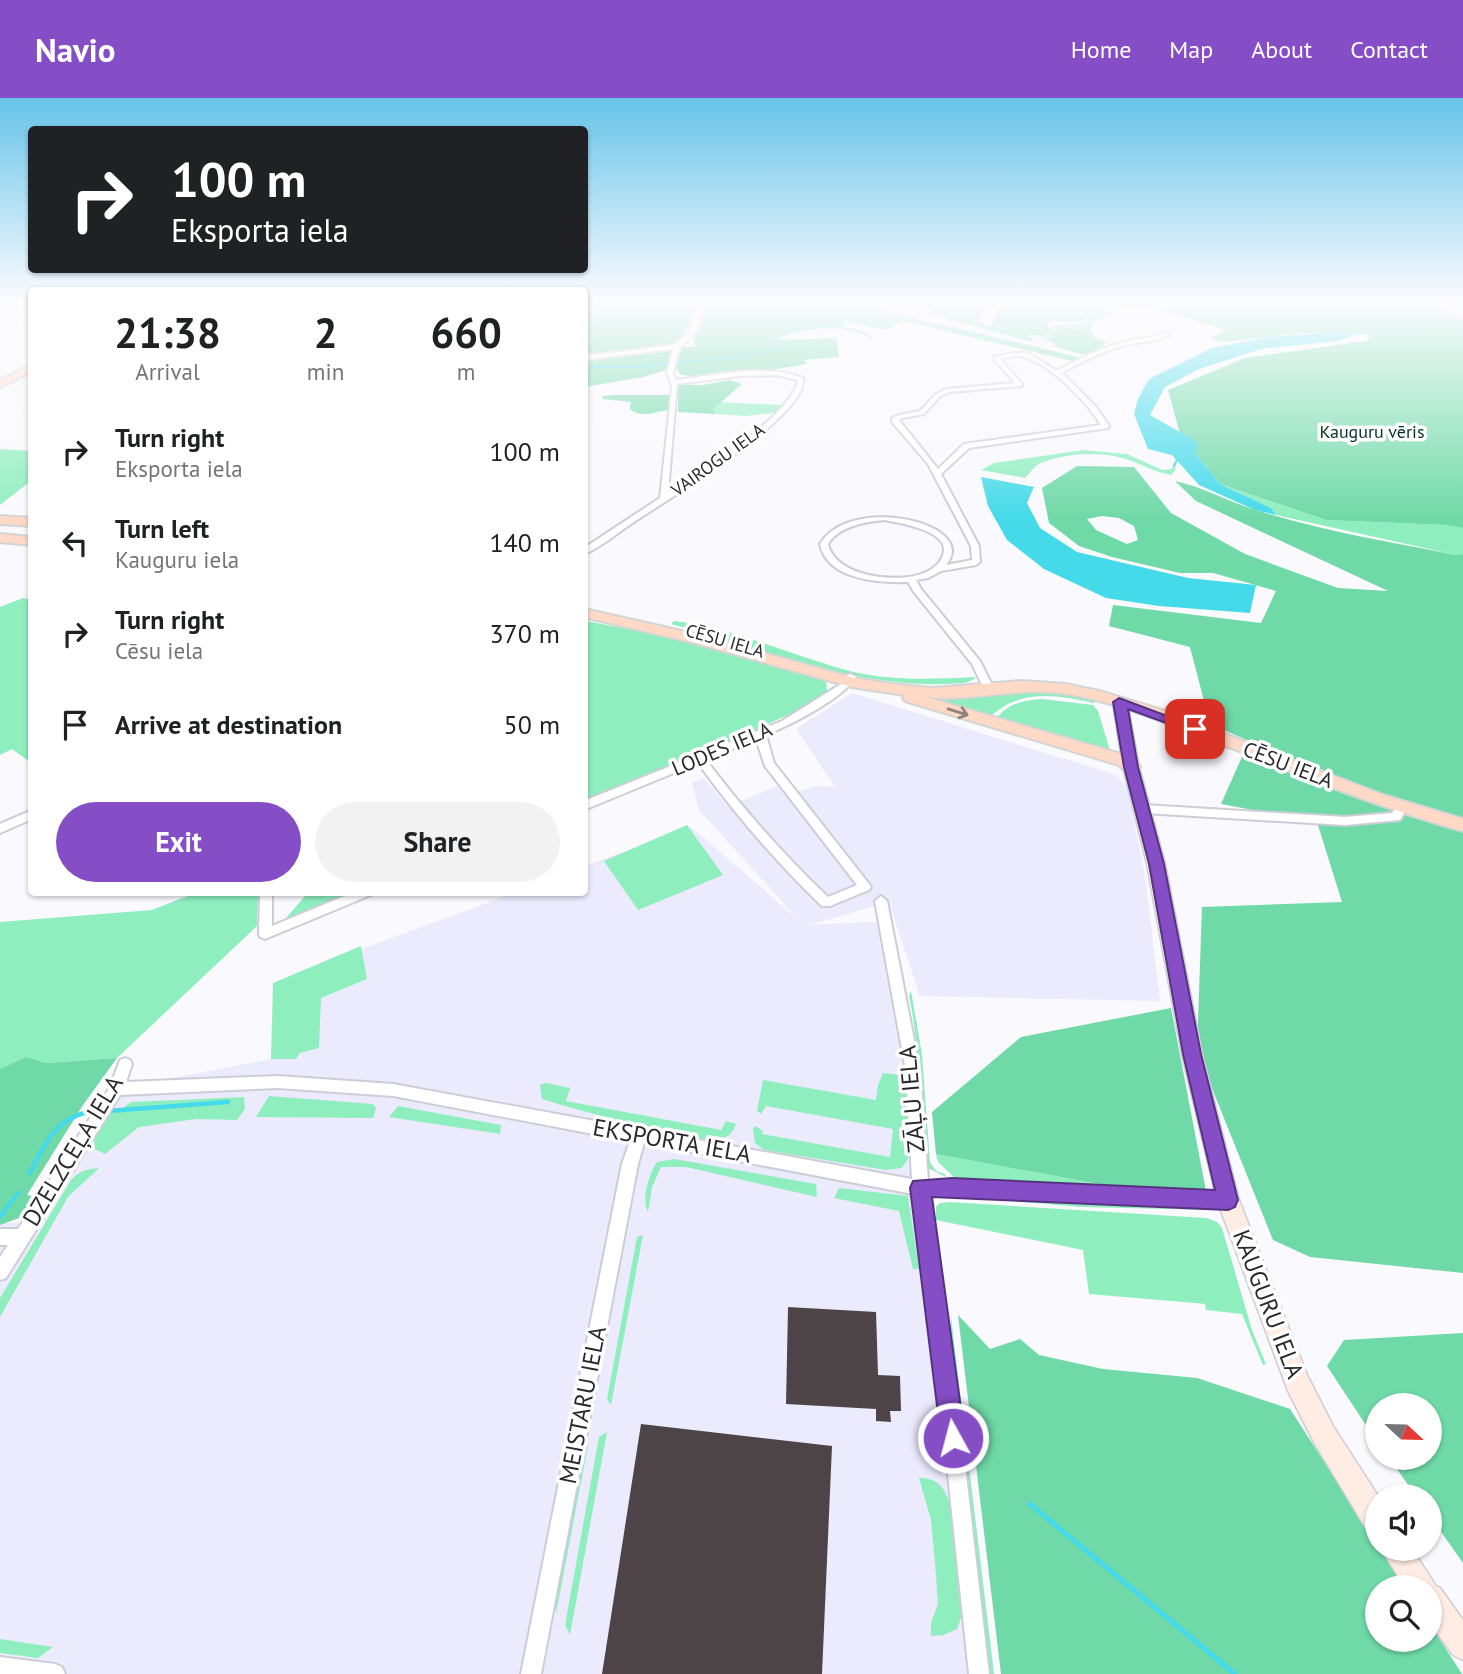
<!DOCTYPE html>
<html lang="en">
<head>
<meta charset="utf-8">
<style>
  body { margin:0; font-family:"PT Sans",sans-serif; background:#f2f2f2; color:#202124; height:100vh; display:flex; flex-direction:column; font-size:26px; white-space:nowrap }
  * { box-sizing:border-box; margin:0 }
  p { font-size:23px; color:#757577 }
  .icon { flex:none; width:38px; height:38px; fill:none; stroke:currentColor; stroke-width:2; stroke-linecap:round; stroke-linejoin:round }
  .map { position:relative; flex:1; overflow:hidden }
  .sheet { position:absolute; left:28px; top:189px; width:560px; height:609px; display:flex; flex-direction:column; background:#fff; border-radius:7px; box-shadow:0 2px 5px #0004 }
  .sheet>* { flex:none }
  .hud { position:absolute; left:28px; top:28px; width:560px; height:147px; border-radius:7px; box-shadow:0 2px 5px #0004; background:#202124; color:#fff; overflow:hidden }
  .needle { width:46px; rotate:112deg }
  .tools { position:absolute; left:1365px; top:1295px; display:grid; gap:14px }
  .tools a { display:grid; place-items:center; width:77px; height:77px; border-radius:50%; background:#fff; box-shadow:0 2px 5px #0004; font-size:35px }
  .pin { position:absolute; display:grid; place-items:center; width:60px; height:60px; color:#fff; margin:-30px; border-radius:14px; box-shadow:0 4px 10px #0006 }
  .me { position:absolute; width:77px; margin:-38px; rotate:353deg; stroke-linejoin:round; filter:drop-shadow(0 0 5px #0008) }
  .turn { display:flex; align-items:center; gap:24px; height:147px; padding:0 28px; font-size:32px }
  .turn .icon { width:91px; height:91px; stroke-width:2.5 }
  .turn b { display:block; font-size:49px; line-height:60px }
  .eta { display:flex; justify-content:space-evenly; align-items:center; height:119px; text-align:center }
  .eta b { font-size:42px; font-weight:600; line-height:49px }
  .action { display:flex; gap:14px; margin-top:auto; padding:14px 28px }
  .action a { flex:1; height:80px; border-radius:42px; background:#854ec6; color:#fff; font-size:28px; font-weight:600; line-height:80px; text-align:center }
  .action a+a { background:#f2f2f2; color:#202124 }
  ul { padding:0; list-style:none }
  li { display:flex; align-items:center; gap:21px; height:91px; padding:0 28px }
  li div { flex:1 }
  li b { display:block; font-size:26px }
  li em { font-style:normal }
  header { display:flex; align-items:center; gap:42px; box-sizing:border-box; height:98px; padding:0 35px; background:#854ec6; color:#fff }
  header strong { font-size:33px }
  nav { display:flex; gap:38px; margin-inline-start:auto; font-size:24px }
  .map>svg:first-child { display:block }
  .built { fill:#ebebfd }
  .green { fill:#8eeebe }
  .forest { fill:#6fd9a7; fill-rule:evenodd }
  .water { fill:#44dae9 }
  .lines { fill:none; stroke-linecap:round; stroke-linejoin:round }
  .stream-far3 { stroke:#44dae9; stroke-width:2 }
  .stream-far2 { stroke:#44dae9; stroke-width:2.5 }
  .stream-far1 { stroke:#44dae9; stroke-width:4.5 }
  .stream { stroke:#44dae9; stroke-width:5 }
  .building { fill:#4d4448 }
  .street-casing { stroke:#cdcdd8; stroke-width:4 }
  .secondary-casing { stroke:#cdcdd8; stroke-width:3 }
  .primary-casing { stroke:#d4d4d5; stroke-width:4 }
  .street { fill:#fff; fill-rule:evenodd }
  .secondary { fill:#ffece2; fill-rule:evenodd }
  .primary { fill:#fedac6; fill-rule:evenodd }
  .oneway { stroke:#94827a }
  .route { fill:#854ec6; stroke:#563381; stroke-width:2 }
  .labels { text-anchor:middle; stroke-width:7; stroke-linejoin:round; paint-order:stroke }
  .far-park-label { font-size:18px; fill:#033421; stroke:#fff }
  .far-street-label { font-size:18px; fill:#29292d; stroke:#fff }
  .street-label { font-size:21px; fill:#29292d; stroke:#fff }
  .near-street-label { font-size:24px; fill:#29292d; stroke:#fff }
</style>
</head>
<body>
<header>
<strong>Navio</strong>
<nav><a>Home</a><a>Map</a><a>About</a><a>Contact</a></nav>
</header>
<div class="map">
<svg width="1463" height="1576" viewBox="0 0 1463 1576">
  <rect width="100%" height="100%" fill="#f9f9fe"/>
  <path class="built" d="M852,595L1116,677L1127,689L1145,778L1160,903L920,898L889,804L809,827L885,823L976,1576H0V1125H21L116,991L271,961L291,877L514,795L584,794L585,768L691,729L799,822L699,712L692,685L703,680L728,708L780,687L789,696L816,688L835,689L796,631Z"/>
  <path class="green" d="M1061,202H1089L1115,211L1105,221L1088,229L1087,235L1049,241L1040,237L1043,231C1057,226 1071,227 1085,224L1089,219Z
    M720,304L782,307L778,314L747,318L715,316L713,312Z
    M0,351L31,353L32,382L0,407Z
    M1083,352L1127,356L1162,372L1171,371L1174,368L1176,371L1171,377C1152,374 1137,363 1118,359C1097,353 1062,356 1041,365C1035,367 1030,375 1025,380L981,372L994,365Z
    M1220,386L1326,422L1446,427L1463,430V456L1456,457L1276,417L1271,410Z
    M23,500L31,502V665L12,651L0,657V509Z
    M586,523L705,546L826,581L827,593L797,613L585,707Z
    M674,523C735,530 794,559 854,574C893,583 935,581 976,579C969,587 956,585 946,586C851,589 761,550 671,526Z
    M1017,593L1097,600L1096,604L1093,605C1054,596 1018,591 988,621L916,596Z
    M1042,601L1093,607L1098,613L1111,656L995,623C1005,606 1023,602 1042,601Z
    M687,727L723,777L638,812L604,763Z
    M195,795H258L257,828L117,960L46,965L26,959L0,971V824L152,812Z
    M308,795H367L278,829Z
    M361,848L367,881L321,900L319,950L300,955L296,961H271L273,885Z
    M911,893L922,956L930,1064L936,1073L945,1076L946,1079L928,1070C916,1013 922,955 909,898Z
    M883,975L901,977L906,985L908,1061L902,1070L886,1072L764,1052L755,1045L753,1031L755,1028L763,1033L762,1036L890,1059L893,1031L766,1008L761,1016L757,1013L763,982L876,1002L878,987Z
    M546,985L570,990L566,1003L721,1032L726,1023L736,1026C732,1037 726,1040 715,1043C656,1031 599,1019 542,1001L540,987Z
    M269,998L373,1006L376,1010L373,1020L256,1019Z
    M244,999L245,1011L237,1022L196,1021L139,1029L105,1056L95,1051L94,1040L109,1015L118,1014L131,1004Z
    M398,1008L501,1027L500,1036L389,1019Z
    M936,1056L1120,1090L1206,1093L1072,1090L956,1081L938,1064Z
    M674,1061L816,1086L817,1099L686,1069H661L652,1089L648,1114C641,1101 649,1076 657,1064Z
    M99,1070L68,1099L0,1219V1200L71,1082C79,1073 87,1071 99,1070Z
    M839,1090L908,1098L919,1171H913L899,1113L834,1100Z
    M955,1095L1053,1105L1214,1112L1082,1109L955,1098Z
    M950,1104L1206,1120L1217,1124L1222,1130L1252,1232L1266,1266L1263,1267L1242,1216L1206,1212L1205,1206L1195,1205L1089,1196L1083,1152L936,1122V1109L940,1105Z
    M643,1137L611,1307L607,1301L637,1139Z
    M951,1219L956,1260L994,1576H990L950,1235Z
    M607,1334L570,1537L565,1527L599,1339Z
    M588,1347L556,1516L555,1503L581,1360Z
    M919,1380C938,1380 944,1389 950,1406L962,1517L957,1531L944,1537L931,1538V1525L938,1506L935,1464L931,1422Z
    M0,1541L53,1549L38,1560L0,1555Z"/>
  <path class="forest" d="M585,202H699L690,218L689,228L682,233L685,235L684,249H699L695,248L693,239L699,237H694L701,230L707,202H917L890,207L883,205L876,211L1082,260L1076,264L902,223L886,232L844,223L845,230L802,231L766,242L836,240L839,259L804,262L807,266L777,271L772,275L708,280L681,277L675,269L643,279L585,289L584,264L598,258L585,253Z
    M927,202H991L978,223L991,229L1002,202H1075L1090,209L1092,219L1077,224L1051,223L1045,226L1050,230L1043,238L1026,237L1035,242L1028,243L927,215L933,212L918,209Z
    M1089,202H1422L1463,222V430L1446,427L1326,422L1220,386L1180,336L1168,292L1245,260L1366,243L1371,237C1323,230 1273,238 1225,244L1210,240L1226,232L1153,210L1115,211Z
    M1089,226L1094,227L1090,232L1096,240L1106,243L1102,249L1085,257L1055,249V245L1038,240L1049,241C1056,230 1071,229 1082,232Z
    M729,282L742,286L713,311L715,316L678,314V287H703Z
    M614,297H670L669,312C656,313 641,321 630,311L631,304L603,301L602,298Z
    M1077,368L1134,369L1171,415L1245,456L1338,490L1388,493L1196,403L1175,383C1204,389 1229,404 1256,412C1321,433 1390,444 1456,457L1463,456V1175L1310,1159L1273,1142L1197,953L1202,809L1342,804L1317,724L1221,706L1249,643L1210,626L1190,549L1109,528L1113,507L1261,525L1276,493L1213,475H1180L1112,459L1079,448L1049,425L1042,390ZM1102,418L1119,420L1134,428L1138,442L1127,446L1096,432L1087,421Z
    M1171,910L1206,1093L1120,1090L936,1056L932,1014L1021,939Z
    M26,959L46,965L117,960L83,1007L27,1097L37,1099L30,1116L0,1127V971Z
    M958,1217L990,1251L1020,1241L1039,1257L1103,1271L1197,1280L1290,1311L1377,1445V1451H1381L1406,1489H1377V1542H1430V1526L1462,1576H1001Z
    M1463,1235V1465L1430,1418V1398H1416L1389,1360H1430V1307H1377V1344L1327,1268L1344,1242Z"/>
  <path class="water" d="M1334,234L1357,236L1338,243L1261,251L1199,271L1165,289L1150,317L1194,342L1198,347L1195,355L1220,386L1271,410L1276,417L1255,412L1199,387L1172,357L1148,351L1134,316L1138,301L1149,281L1212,250L1269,239Z
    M981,379L1034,389L1027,405L1040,430L1077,454L1188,480L1256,487L1250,515L1159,508L1106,500L1044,471L1007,442L988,408Z"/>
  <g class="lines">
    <path class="stream-far3" d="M764,202L782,216
      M1460,214L1456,210L1463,206
      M1444,233L1463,234
      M1357,236L1379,232H1433
      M676,264L724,261L781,250L770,243C799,229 842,222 871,239
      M584,269H644L670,264"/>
    <path class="stream-far2" d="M1174,368L1177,362
      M0,436L32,439"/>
    <path class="stream-far1" d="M108,1013L228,1004
      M30,1075C43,1049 54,1023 84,1015
      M0,1119L18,1095"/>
    <path class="stream" d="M1030,1406L1235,1576"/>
  </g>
  <path class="building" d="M788,1209L876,1214L878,1277L900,1278L901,1313H890L891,1324L876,1323V1311L786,1306Z
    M641,1326L832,1348L822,1576H602Z"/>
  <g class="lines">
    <defs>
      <path id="street" d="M700,202H706L695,234L680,250L673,275L676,282C717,277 764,265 803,280C810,317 665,403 634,424C618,434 602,449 584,456V450L660,400L672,288L667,275L673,251L584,262V258L675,247L689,234ZM776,277L798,282C792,318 699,375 668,394L677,286L740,278Z
        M1427,202H1434L1463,216V220Z
        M1167,234L1169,237C1156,244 1144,243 1130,246C1106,251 1084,263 1062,275L1096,309L1109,328L1108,330L969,350L941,376L979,448L980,464L976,467L941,473L928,480L916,482L921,491L980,563L993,589L992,591H984L972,566L914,494L908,484C879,485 827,482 820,446C850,395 981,425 946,467L972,462L971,448L928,366L892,324V320L899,317L920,313L935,297L946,291L1015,285L994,261V259L1014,255H1028L1057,273C1079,261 1100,250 1124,244C1139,240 1153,240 1167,234ZM1014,258C1043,257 1086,303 1101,327L964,346L938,371L899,322L903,320L924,316L939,299L949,294L1022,288V286L1000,261ZM884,422C900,425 952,433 943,457C940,466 932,472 924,475C897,486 835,479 828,446C839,428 865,424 884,422Z
        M851,576L856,579C841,602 792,626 766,637L774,665L869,786L871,789L869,792L830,808H822C776,764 735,716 698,665L584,712V703L782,623L841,586L847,577ZM756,641L765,668L857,787L828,799C784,757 743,711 706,662Z
        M1402,705L1408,709L1400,722L1345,727L1144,715L1138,711L1144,707L1345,719L1392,715L1398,706Z
        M32,712V721L0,735V726Z
        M260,794H272V828L354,794H373L371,797L265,841L260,839L259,836Z
        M881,798L887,803L920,973L928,1083L952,1082L1228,1095L1234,1097L1236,1102L1234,1107L1228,1109L952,1096L929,1097L965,1367L989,1576H969L947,1367L913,1096L644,1045L638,1066L541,1576H521L622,1066L630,1043L393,998L278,990L120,997L6,1180L0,1182V1159L8,1147H0V1131H18L110,989L120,962L125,960L130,962L132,966L126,984L278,978L393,986L912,1081L906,973L875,803Z
        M0,1559L55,1566L62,1569L65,1576H0Z"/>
      <path id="secondary" d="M1120,600L1127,604L1139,669L1165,766L1202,956L1239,1102L1307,1277L1333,1328L1378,1398L1377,1436L1367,1432L1315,1346L1288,1293L1217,1102L1182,956L1147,766L1123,669L1113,604Z
        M1381,1451H1412L1436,1488L1440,1490L1463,1522V1562L1453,1557L1430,1525V1489H1405Z"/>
      <path id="primary" d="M32,267V274L0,289V282Z
        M0,418L32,420V428L0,426Z
        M0,436L32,439V447L0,444Z
        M584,511L695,536L854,580L892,586L932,590L1022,583L1065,586L1099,593L1165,613L1383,697L1463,721V733C1384,711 1309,681 1234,651C1179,630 1125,606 1068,596C1020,588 973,604 925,599L1131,659L1140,669L1137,673H1125L1119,667L905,603L903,600L905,597L852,589L687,543L584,519Z"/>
    </defs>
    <use href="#street" class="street-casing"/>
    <use href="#secondary" class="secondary-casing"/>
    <use href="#primary" class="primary-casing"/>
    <use href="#street" class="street"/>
    <use href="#secondary" class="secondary"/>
    <use href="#primary" class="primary"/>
  </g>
  <defs><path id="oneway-shaft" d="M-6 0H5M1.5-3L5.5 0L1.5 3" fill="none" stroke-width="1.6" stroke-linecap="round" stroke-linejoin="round" transform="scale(1.75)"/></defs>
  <use class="oneway" href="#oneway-shaft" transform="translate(958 614) rotate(17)"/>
  <linearGradient id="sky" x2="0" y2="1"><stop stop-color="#66c3e8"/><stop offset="0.48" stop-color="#fcfcff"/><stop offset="1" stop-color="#fcfcff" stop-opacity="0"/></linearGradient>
  <rect width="1463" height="422" fill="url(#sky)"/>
  <path class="route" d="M1119,600L1202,631L1195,636L1191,634L1128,611L1138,669L1164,766L1201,956L1238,1102L1235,1109L1228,1112L932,1099L965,1340L961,1349L953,1352L944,1349L941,1340L910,1090L913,1083L952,1080L1215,1092L1183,956L1149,766L1124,669L1113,604Z"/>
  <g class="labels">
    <g class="far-park-label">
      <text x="1372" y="340">Kauguru vēris</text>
    </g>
    <g class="far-street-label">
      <text transform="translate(718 362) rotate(-36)" y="6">VAIROGU IELA</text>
      <text transform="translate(725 543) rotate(16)" y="6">CĒSU IELA</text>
    </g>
    <g class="street-label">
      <text transform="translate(722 651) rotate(-23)" y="7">LODES IELA</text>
      <text transform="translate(1288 667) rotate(21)" y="7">CĒSU IELA</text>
    </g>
    <g class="near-street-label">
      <text transform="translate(912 1001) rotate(-95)" y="8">ZĀĻU IELA</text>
      <text transform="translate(672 1043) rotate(10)" y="8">EKSPORTA IELA</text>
      <text transform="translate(73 1053) rotate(-59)" y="8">DZELZCEĻA IELA</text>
      <text transform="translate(1268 1206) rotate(69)" y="8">KAUGURU IELA</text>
      <text transform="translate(583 1307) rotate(-79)" y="8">MEISTARU IELA</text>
    </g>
  </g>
</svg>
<div class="tools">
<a><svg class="needle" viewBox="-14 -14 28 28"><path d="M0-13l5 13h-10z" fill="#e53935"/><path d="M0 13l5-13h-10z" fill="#757577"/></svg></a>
<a><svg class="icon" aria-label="sound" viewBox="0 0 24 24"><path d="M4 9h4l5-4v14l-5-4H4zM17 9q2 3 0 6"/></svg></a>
<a><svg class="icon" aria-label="search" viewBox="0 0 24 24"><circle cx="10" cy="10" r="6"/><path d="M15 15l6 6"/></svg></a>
</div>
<div class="pin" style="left:1195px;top:631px;background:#d93025"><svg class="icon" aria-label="arrive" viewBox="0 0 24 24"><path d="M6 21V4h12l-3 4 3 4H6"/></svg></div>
<svg class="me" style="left:953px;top:1340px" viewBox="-20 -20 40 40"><circle r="17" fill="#854ec6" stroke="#fff" stroke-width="3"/><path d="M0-11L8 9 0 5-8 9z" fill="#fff"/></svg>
<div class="hud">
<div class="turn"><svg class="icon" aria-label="right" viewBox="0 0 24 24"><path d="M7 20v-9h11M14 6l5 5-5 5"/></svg><div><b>100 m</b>Eksporta iela</div></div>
</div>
<section class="sheet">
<div class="eta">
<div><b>21:38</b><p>Arrival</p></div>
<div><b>2</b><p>min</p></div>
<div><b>660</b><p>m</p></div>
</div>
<ul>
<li><svg class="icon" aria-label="right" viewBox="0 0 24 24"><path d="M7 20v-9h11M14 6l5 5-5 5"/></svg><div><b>Turn right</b><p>Eksporta iela</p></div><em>100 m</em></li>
<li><svg class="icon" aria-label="left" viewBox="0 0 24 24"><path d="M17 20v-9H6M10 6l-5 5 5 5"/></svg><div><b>Turn left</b><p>Kauguru iela</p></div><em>140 m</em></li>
<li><svg class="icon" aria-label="right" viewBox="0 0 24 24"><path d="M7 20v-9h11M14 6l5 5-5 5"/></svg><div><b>Turn right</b><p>Cēsu iela</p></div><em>370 m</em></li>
<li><svg class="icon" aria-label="arrive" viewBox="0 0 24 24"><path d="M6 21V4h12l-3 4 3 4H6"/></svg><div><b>Arrive at destination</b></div><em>50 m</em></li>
</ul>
<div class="action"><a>Exit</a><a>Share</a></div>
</section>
</div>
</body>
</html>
